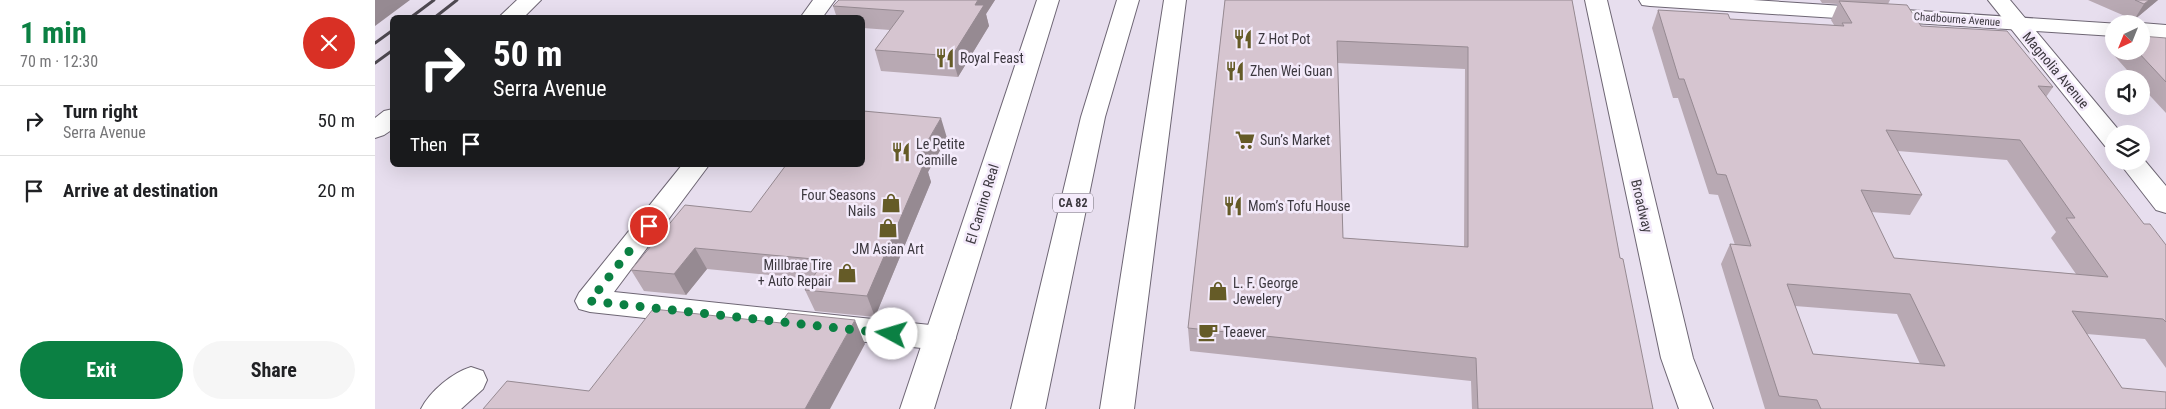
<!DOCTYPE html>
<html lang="en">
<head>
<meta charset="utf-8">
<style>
  body { margin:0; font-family:"Roboto Condensed",sans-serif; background:#f6f6f6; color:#202124; height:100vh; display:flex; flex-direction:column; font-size:19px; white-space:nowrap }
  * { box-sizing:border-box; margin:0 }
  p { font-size:16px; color:#757577 }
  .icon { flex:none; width:28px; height:28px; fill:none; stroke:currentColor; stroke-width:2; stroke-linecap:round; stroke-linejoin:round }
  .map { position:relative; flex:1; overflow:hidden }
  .side { display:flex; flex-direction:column; background:#fff; width:375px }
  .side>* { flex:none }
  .guide { position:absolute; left:15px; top:15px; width:475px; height:152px; border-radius:8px; box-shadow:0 5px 20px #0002; background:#202124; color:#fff; overflow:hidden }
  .needle { width:32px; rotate:223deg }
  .controls { position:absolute; left:1730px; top:15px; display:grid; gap:10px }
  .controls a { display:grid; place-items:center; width:45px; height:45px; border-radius:50%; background:#fff; box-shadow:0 5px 20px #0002; font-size:25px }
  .pin { position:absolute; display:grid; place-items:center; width:42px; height:42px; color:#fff; margin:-21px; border:2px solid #fff; border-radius:50%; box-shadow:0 1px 5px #0007 }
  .me { position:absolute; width:55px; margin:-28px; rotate:276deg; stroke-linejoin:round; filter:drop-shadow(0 0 4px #0008) }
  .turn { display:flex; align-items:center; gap:18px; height:105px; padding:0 20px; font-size:22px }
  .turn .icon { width:65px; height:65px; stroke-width:2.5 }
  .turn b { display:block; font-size:35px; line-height:42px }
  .then { display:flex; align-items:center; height:48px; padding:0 20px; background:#0003; gap:10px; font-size:19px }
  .round { display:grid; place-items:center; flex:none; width:52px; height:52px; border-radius:26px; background:#f6f6f6 }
  .headline { display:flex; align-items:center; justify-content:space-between; height:85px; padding:0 20px }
  h1 { font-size:30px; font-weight:700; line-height:38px; color:#0b8043 }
  .button { display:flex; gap:10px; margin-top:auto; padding:10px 20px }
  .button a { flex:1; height:58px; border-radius:30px; background:#0b8043; color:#fff; font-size:20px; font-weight:700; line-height:58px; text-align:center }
  .button a+a { background:#f6f6f6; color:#202124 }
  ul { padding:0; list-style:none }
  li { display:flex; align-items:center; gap:15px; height:70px; padding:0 20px; border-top:1px solid #e0e0e0 }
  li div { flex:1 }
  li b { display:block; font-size:19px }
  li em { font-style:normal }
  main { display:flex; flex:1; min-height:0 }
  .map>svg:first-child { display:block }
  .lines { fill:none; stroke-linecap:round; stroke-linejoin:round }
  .minor-casing { stroke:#6e6674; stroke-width:2 }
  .major-casing { stroke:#6e6674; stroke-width:2 }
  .minor { fill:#fff; fill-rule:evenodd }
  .major { fill:#fff; fill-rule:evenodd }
  .rail { stroke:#4e4951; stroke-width:3 }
  .wall { fill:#b8a9b3; fill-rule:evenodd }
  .shaded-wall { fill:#968a92 }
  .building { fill:#d6c5d0; stroke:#968a92; fill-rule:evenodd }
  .route { stroke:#0b8043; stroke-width:9; stroke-dasharray:0 16.2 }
  .labels { text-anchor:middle; stroke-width:5; stroke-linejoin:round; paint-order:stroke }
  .far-street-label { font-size:11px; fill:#3c383f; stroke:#f4ebfb }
  .shield { fill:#f4ebfb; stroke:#736e77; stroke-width:1 }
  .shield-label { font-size:12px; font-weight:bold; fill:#3c383f }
  .poi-label { font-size:14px; fill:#3c383f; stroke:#f4ebfb; text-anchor:start }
  .street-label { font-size:14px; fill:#3c383f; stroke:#f4ebfb }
</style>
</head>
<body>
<main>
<section class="side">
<div class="headline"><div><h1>1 min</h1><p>70 m · 12:30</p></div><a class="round" style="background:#d93025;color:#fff"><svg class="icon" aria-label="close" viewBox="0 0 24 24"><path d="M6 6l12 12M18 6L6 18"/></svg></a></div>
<ul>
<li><svg class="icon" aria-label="right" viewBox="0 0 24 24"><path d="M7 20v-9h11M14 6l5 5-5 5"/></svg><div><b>Turn right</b><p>Serra Avenue</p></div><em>50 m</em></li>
<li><svg class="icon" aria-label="arrive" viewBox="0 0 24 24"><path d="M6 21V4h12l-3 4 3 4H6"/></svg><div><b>Arrive at destination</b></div><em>20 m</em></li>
</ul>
<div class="button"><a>Exit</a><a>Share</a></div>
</section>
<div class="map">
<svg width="1791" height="409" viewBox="0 0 1791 409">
  <rect width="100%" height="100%" fill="#e7deee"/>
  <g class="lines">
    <defs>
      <path id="minor" d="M142,0H166L148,18H123Z
        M438,0H460L447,18H425Z
        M789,0H811L759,409H725Z
        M1210,0H1232L1318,358L1338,409H1304L1286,358Z
        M1264,0H1378L1745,24H1739V36L1275,6L1267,5Z
        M1766,23L1791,25V39L1766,37Z
        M18,109V129L9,135L0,138V118L9,111Z
        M307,165H334L239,292L565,326L576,329L581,338L576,347L565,350L215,312L204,309L200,301L204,293Z
        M96,367L108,371L112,380L108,389L86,409H46C55,391 77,373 96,367Z"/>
      <path id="major" d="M662,0H684L559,409H525Z
        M742,0H764L730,117L670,409H636L706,117Z
        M1613,0H1635L1747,134H1739V148L1730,146Z
        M1766,156L1791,186V213L1781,210L1743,161H1766Z"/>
    </defs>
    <use href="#minor" class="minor-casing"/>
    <use href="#major" class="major-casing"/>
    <use href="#minor" class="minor"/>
    <use href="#major" class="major"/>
    <path class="rail" d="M35,18L59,0
      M59,18L82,0
      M0,43L18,30
      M0,63L18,50"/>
  </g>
  <path class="wall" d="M464,0H620L611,14L614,26L583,77L506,71L500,50L515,30L488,28V18H462L458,6Z
    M850,0H1197L1245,258L1278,409H1097L1096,381L815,351L813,328ZM962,63L1090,69L1089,247L968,238Z
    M1445,0H1515L1513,4L1546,26L1678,87L1671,97L1769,224L1791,245V368L1770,339L1712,334L1747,388L1791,409H1390L1346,264L1355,244L1360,245L1343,195L1334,194L1303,98H1298L1277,28L1283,10L1355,19L1459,25L1456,20L1463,4L1447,3ZM1523,151L1632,160L1681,232L1676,238L1701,274L1519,258L1496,212L1535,215L1547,195ZM1420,306L1522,314L1545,364L1438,354Z
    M1713,0H1783L1759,20Z
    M1791,38V113L1766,86V79H1760L1736,52L1739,47V51H1766Z
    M572,138L553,172L556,182L500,317L440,311L430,290L437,279L332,269L311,295L269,291L256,270L376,212L410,167L383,165H488Z"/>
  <path class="shaded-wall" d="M0,0H35L0,26Z
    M603,0H620L611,14L614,26L583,77L577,56L600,5Z
    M1774,0H1783L1759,20L1769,4Z
    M566,118L572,138L553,172L556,182L500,317L492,296L541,161Z
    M320,248L332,269L311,295L299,274Z
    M480,320L490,344L455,409H430Z"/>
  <path class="building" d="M464,0H603L600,5H609L577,56L500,50L529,11L458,6Z
    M850,0H1197L1245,258L1248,259L1278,409H1103L1101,358L813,328ZM962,41L1093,47V247L968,238Z
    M1760,0H1774L1769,4Z
    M1464,1L1532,5L1546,26L1632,31L1678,87L1663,86L1769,224H1775L1791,245V322L1788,319L1697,311L1747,388L1791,392V409H1446L1442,400L1404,396L1355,244L1376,246L1351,175L1342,174L1309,79H1304L1283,10L1353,14L1355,19L1469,26L1467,23H1477ZM1511,130L1645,140L1700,218H1691L1733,277L1519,258L1486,190L1547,195ZM1412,284L1535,294L1570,366L1438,354Z
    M1766,36L1791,38V82L1762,51H1766Z
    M488,111L566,118L541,161H550L492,296L430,290L449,260L320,248L299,274L256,270L310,205L376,212L411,165H488Z
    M278,309L406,323L413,313L480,320L430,409H108L132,381L214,391Z"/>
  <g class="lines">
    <path class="route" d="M274,226L215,301L517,334"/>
  </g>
  <defs>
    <symbol id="restaurant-bare" viewBox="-9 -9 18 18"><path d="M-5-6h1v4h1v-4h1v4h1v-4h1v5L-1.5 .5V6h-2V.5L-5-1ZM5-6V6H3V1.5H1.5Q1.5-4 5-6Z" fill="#655b27" stroke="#f4ebfb" stroke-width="2.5" paint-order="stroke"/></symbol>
    <symbol id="supermarket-bare" viewBox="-9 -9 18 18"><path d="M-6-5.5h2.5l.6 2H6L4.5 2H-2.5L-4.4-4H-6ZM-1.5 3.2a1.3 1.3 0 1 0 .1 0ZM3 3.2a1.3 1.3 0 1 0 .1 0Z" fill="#655b27" stroke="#f4ebfb" stroke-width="2.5" paint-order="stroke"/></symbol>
    <symbol id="shop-bare" viewBox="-9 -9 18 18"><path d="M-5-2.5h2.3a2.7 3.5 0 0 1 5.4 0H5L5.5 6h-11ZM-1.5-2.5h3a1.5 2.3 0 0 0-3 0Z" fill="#655b27" stroke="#f4ebfb" stroke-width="2.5" paint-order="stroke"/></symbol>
    <symbol id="cafe-bare" viewBox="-9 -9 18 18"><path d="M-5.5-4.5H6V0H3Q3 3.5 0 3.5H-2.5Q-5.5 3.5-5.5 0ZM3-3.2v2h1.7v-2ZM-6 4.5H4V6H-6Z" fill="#655b27" stroke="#f4ebfb" stroke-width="2.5" paint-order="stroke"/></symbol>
  </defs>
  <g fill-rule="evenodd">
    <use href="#restaurant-bare" x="854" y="25" width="28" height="28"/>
    <use href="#restaurant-bare" x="556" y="44" width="28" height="28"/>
    <use href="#restaurant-bare" x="846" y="57" width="28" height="28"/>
    <use href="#supermarket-bare" x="856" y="126" width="28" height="28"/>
    <use href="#restaurant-bare" x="512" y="138" width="28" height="28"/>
    <use href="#shop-bare" x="502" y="189" width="28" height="28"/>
    <use href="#restaurant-bare" x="844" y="192" width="28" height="28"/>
    <use href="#shop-bare" x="499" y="214" width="28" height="28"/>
    <use href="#shop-bare" x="458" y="259" width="28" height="28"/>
    <use href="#shop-bare" x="829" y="277" width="28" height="28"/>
    <use href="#cafe-bare" x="819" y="318" width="28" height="28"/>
  </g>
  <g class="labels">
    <g class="far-street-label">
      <text transform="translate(1582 19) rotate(4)" y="4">Chadbourne Avenue</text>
    </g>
    <rect class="shield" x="678" y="193.5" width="40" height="19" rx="4"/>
    <g class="shield-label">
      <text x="698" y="207">CA 82</text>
    </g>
    <g class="poi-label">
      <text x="883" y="44">Z Hot Pot</text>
      <text x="585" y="63">Royal Feast</text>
      <text x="875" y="76">Zhen Wei Guan</text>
      <text x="885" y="145">Sun’s Market</text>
      <text x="541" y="149">Le Petite<tspan x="541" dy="16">Camille</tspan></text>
      <text x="501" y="200" text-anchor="end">Four Seasons<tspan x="501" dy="16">Nails</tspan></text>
      <text x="873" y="211">Mom’s Tofu House</text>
      <text x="513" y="254" text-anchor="middle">JM Asian Art</text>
      <text x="457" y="270" text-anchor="end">Millbrae Tire<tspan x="457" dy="16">+ Auto Repair</tspan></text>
      <text x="858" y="288">L. F. George<tspan x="858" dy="16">Jewelery</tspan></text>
      <text x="848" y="337">Teaever</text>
    </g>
    <g class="street-label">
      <text transform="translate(1681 70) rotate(50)" y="5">Magnolia Avenue</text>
      <text transform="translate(607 204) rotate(-73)" y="5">El Camino Real</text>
      <text transform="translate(1267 206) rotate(77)" y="5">Broadway</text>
    </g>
  </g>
</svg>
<div class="controls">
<a><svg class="needle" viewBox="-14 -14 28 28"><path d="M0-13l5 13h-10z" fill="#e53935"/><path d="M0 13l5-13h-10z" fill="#757577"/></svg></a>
<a><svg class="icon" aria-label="sound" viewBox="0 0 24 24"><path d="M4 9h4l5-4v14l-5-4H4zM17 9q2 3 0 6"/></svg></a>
<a><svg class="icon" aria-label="layers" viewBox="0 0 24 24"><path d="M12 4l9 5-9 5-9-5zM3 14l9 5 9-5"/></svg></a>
</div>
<div class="pin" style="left:274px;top:226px;background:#d93025"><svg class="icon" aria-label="arrive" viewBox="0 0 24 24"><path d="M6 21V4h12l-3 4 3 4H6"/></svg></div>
<svg class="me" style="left:517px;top:334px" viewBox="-20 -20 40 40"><circle r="19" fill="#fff"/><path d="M0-13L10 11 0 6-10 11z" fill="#0b8043"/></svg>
<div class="guide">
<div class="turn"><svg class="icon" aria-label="right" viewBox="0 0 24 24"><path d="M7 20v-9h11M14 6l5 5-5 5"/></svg><div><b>50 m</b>Serra Avenue</div></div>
<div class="then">Then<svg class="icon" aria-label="arrive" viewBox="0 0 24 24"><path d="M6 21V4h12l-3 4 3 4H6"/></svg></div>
</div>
</div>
</main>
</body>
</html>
